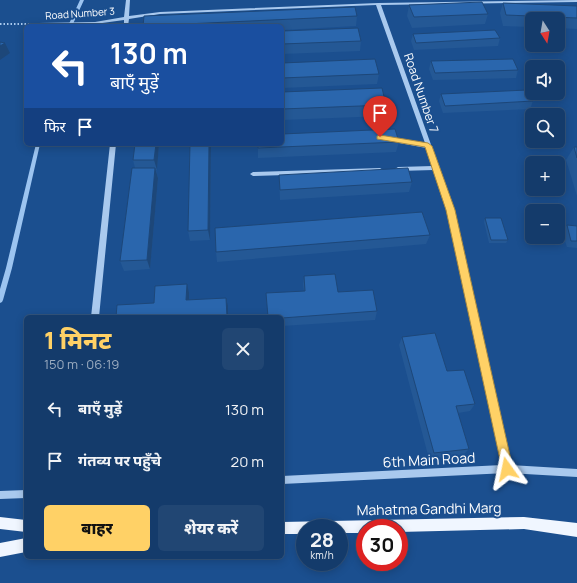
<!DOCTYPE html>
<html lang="hi">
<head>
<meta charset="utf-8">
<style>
  body { margin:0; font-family:Manrope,"Noto Sans Devanagari",sans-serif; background:#214673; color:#f1f3f6; height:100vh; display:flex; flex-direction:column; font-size:15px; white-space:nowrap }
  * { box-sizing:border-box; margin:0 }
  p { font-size:13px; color:#9dadc1 }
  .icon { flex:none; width:22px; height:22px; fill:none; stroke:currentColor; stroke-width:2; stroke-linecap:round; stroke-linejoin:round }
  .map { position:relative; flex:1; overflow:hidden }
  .panel { position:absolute; left:24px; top:315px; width:260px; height:244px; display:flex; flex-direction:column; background:#143b6b; border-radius:6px; box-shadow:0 2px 10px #0003,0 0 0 1px #33557e }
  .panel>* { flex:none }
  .hud { position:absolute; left:24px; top:24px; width:260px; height:122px; border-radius:6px; box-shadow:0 2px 10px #0003,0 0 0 1px #33557e; background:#1a4fa0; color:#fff; overflow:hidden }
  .needle { width:26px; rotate:169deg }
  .fabs { position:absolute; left:525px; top:12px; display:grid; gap:8px }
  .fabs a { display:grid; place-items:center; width:40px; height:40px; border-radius:6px; background:#143b6b; box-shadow:0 2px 10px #0003,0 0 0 1px #33557e; font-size:20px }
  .speed { position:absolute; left:296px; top:519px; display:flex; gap:8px; font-size:20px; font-weight:700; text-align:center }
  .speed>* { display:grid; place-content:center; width:52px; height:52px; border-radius:50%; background:#143b6b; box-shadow:0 2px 10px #0003,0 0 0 1px #33557e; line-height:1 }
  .speed small { font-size:10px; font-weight:400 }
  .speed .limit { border:6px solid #d22; background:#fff; color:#111 }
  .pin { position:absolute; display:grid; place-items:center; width:34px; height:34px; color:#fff; margin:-41px -17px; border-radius:50% 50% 50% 0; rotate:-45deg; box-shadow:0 0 4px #0007 }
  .pin .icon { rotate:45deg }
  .me { position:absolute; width:44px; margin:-22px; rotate:348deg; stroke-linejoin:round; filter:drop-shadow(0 0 3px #0008) }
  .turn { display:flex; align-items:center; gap:14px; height:84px; padding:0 20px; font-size:18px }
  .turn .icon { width:52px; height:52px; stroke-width:2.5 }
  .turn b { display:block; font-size:28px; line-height:34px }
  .then { display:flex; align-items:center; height:38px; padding:0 20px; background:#0003; gap:8px; font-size:15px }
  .round { display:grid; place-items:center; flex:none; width:42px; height:42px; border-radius:6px; background:#214673 }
  .head { display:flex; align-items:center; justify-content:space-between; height:68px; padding:0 20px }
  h1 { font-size:24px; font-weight:800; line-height:30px; color:#ffd166 }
  .primary-button { display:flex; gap:8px; margin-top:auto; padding:8px 20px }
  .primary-button a { flex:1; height:46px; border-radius:6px; background:#ffd166; color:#111; font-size:16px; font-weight:800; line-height:46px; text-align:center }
  .primary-button a+a { background:#214673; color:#f1f3f6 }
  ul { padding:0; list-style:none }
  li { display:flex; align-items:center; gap:12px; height:52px; padding:0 20px }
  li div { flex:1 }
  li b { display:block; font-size:15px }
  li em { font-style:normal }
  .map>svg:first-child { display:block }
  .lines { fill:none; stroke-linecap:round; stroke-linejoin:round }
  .stream { fill:#9cc4f0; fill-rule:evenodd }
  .path { stroke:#a9c9ee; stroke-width:2; stroke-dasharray:1.5 2; stroke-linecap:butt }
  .minor { fill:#a9c9ee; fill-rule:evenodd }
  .major { fill:#f0f6ff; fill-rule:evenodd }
  .wall { fill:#245895 }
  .shaded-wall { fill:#1d4779 }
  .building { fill:#2a66ad; stroke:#1d4779 }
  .route { fill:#ffd166; stroke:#a68842 }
  .labels { text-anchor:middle; stroke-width:4; stroke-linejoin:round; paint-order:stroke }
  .far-street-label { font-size:10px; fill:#fff; stroke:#1b4f8f }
  .street-label { font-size:12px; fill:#fff; stroke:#1b4f8f }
  .near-street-label { font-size:14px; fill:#fff; stroke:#1b4f8f }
</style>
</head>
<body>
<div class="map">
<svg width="577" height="583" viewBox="0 0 577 583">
  <rect width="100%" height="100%" fill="#1b4f8f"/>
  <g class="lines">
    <path class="stream" d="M80,0H84L72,26H68Z
      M36,144H40L12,268L3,300L2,302L0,303V289L6,268Z"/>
    <path class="path" d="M0,24H29"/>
    <path class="minor" d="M126,0H130L129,16L160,12L378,3L577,0V2L381,5L454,209L510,465L577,469V477L507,473L282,484V476L502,465L448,209L434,170L398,171L395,169L398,167L433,166L426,148L389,141L386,139L389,137L425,143L376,5L160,14L129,19L128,26H124V20L95,24L39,25L37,24L39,23L95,22L124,17Z
      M110,144H116L99,317H91Z
      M380,168L383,170L380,172L253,176L250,174L253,172Z
      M26,490V498L0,499V491Z"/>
    <path class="major" d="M0,517L26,520V532L0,529Z
      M524,517L577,523V537L524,529L399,532V528H365V533H339V528H305V534H282V522Z
      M26,538V552L0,557V543Z"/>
  </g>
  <path class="wall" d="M503,3L577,6V29L558,28V19H532V27L503,26L500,13Z
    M409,5L488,14L485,24L412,28L407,16Z
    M357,16L356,26L282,30V26H143Z
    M282,31L361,41L360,51L282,54Z
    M413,34L500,38L498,46L414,50L411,41Z
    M431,61L518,70L516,78L433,80L429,69Z
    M282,63L379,74L377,84L282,88Z
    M282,92L386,105L384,116L282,120Z
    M441,94L533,101L530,109L443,113L439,101Z
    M399,142L396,152L258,158V144Z
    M159,144L157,170H156L158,178L150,269L124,271L120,261L135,168L133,160Z
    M190,144H211L210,240L190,241L188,231Z
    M574,147H577V196L566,160Z
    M279,175L412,182L409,192L280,200Z
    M485,218L508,240L506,243H489L484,222Z
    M567,225L577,226V248L567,247L562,232Z
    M430,235L426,244L217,262L216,252Z
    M304,276L338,292L377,311L375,320L282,326V317L304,291L303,285Z
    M402,337L475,404L470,411L458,413L469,449L463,455L429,459L399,345Z"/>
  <path class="shaded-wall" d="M5,43L10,53L0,60V46Z
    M156,144H159L157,170L154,160Z
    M209,144H211L210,240L208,230Z
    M155,168L158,178L150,269L147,260Z
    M187,284L189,293V309L186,300Z
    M226,298L228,306V317H227Z"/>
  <path class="building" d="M482,2L488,14L414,17L409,5Z
    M503,3L577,6V18L506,15Z
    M355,7L357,16L143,26L144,16Z
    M358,28L361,41L282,44V31Z
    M495,30L500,38L416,43L413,34Z
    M0,42L5,43L0,46Z
    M375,59L379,74L282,78V63Z
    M513,59L518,70L435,73L431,61Z
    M382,88L386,105L282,109V92Z
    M527,90L533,101L445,106L441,94Z
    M395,129L399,142L258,148V144H282V134Z
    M135,144H156L154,160H133Z
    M190,144H209L208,230L188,231Z
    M574,147H577V158Z
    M132,168H155L147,260L120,261Z
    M408,168L412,182L280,190L279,175Z
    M422,212L430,235L216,252L215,228Z
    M485,218H501L508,240H491Z
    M567,225L577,226V241H571Z
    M335,274L338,292L373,290L377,311L282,318V317H268L266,293L305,291L304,276Z
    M187,284L186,300L226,298L227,317H116L117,305L154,303L155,286Z
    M435,333L447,371L464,370L475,404L456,406L469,449L434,453L402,337Z"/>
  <path class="route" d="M380,135L428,143L432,146L455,210L513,469L511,473L507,474L503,473L502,469L446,210L425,147L377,139V136Z"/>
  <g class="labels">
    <g class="far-street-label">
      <text transform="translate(80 13) rotate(-4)" y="4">Road Number 3</text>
    </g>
    <g class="street-label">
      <text transform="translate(421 93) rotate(71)" y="4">Road Number 7</text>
    </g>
    <g class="near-street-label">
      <text transform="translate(429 460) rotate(-3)" y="5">6th Main Road</text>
      <text transform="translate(429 509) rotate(-1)" y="5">Mahatma Gandhi Marg</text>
    </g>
  </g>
</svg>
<div class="fabs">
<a><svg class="needle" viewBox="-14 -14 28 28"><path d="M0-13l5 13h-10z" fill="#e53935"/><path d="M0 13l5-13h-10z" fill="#9dadc1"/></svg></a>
<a><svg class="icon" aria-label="sound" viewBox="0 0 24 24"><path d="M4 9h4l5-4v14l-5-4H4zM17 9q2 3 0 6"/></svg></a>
<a><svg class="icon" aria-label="search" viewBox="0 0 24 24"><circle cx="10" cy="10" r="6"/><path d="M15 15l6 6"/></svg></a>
<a>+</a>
<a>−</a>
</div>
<div class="speed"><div>28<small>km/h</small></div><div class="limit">30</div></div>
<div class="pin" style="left:380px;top:137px;background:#d93025"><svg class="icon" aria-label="arrive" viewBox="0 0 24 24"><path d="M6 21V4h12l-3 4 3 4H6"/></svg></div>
<svg class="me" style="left:507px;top:469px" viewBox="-20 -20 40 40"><path d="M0-17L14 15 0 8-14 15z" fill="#ffd166" stroke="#fff" stroke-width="4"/></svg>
<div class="hud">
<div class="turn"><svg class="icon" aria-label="left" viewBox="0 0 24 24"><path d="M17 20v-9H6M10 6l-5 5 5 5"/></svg><div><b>130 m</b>बाएँ मुड़ें</div></div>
<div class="then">फिर<svg class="icon" aria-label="arrive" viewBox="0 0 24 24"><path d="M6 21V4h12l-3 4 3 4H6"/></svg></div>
</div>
<section class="panel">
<div class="head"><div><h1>1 मिनट</h1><p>150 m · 06:19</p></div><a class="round"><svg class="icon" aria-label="close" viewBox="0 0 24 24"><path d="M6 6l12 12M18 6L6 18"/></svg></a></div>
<ul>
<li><svg class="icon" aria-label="left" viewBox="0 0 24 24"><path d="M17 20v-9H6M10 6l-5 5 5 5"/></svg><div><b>बाएँ मुड़ें</b></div><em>130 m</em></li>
<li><svg class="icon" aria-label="arrive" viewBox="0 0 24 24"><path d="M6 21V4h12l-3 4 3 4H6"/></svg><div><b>गंतव्य पर पहुँचे</b></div><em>20 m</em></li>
</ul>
<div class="primary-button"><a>बाहर</a><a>शेयर करें</a></div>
</section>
</div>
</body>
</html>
